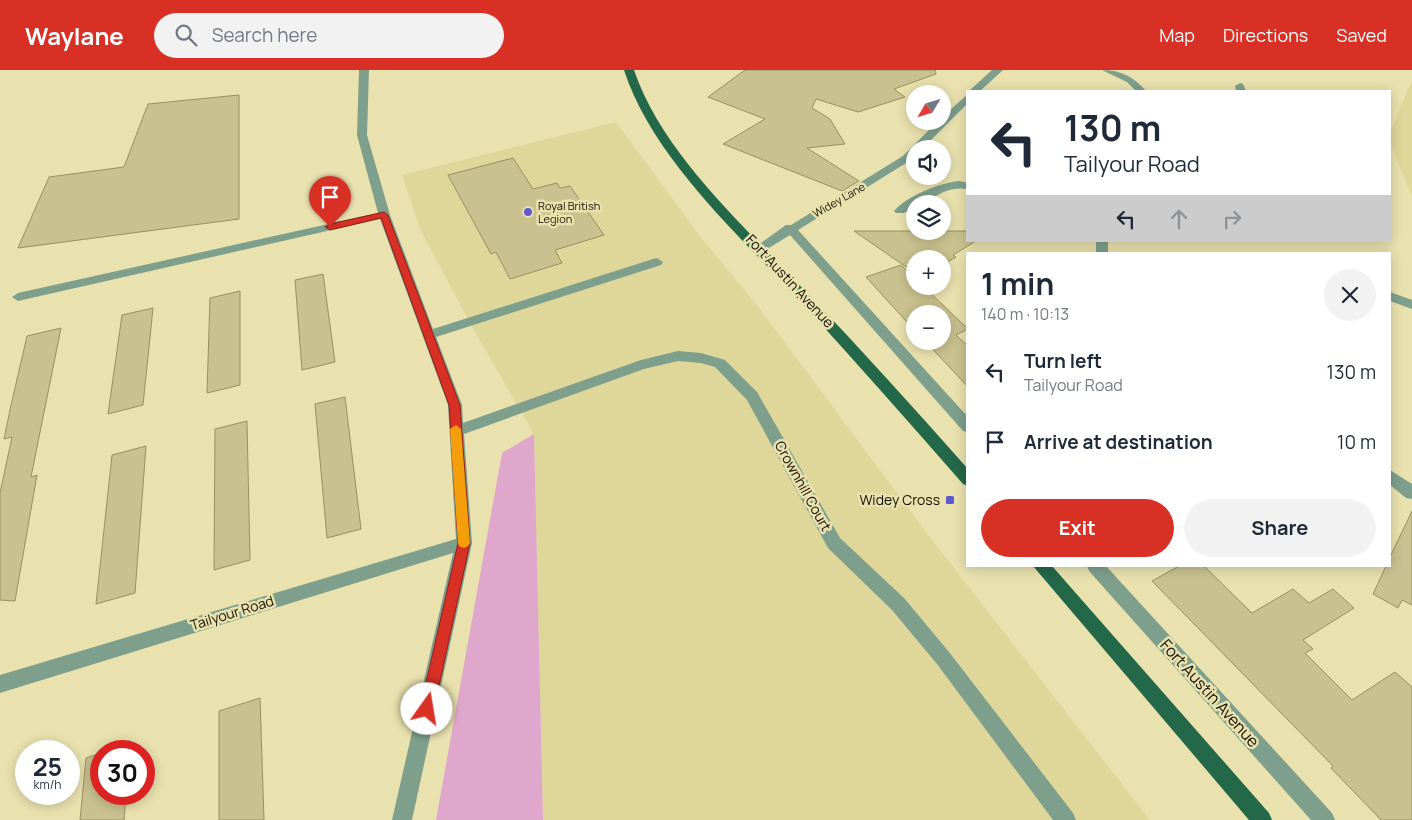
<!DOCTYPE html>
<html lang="en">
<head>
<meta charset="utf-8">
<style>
  body { margin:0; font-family:Manrope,sans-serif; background:#f2f2f3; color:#1f2937; height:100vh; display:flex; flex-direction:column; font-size:19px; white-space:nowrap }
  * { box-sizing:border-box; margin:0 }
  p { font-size:16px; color:#747a83 }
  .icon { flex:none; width:28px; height:28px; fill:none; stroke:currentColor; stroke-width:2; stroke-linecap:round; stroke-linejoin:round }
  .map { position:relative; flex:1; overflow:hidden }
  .details { position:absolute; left:966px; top:182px; width:425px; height:315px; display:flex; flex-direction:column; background:#fff; border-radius:0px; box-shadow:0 2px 12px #0003 }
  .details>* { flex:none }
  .banner { position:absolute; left:966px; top:20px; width:425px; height:152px; border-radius:0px; box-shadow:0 2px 12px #0003; background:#fff; color:#1f2937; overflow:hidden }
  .needle { width:32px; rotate:231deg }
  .controls { position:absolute; left:906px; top:15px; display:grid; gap:10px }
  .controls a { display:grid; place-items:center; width:45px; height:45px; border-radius:50%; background:#fff; box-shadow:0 2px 12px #0003; font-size:25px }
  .speed { position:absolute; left:15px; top:670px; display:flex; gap:10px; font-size:25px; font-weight:700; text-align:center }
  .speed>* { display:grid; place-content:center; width:65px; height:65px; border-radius:50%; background:#fff; box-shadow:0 2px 12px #0003; line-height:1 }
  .speed small { font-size:12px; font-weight:400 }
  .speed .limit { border:8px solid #d22; background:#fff; color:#111 }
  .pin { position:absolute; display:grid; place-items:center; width:42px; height:42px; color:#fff; margin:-51px -21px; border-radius:50% 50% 50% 0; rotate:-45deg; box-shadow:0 0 5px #0007 }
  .pin .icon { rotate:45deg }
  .me { position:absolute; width:55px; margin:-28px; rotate:13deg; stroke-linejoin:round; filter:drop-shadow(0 0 4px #0008) }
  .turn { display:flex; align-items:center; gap:18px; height:105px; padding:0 15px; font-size:22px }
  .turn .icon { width:65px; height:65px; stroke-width:2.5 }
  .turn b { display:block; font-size:35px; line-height:42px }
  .lanes { display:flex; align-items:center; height:48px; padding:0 15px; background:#0003; justify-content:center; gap:25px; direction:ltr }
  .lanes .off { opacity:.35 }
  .round { display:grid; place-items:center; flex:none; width:52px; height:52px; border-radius:26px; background:#f2f2f3 }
  .overview { display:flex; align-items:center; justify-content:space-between; height:85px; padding:0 15px }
  h1 { font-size:30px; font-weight:700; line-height:38px }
  .primary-button { display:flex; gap:10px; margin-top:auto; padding:10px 15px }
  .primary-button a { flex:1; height:58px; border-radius:30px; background:#d93025; color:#fff; font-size:20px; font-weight:700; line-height:58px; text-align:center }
  .primary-button a+a { background:#f2f2f3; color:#1f2937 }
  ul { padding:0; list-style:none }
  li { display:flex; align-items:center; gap:15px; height:70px; padding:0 15px }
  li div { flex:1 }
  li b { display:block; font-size:19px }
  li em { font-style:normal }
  header { display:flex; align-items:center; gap:30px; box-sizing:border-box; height:70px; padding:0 25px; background:#d93025; color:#fff }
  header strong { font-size:24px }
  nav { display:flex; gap:28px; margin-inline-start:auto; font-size:18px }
  .search { width:350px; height:45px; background:#f2f2f3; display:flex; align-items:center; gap:12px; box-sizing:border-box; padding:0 18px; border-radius:28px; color:#747a83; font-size:19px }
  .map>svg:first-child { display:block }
  .built { fill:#dfd69a }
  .green { fill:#e0a7cc }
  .building { fill:#c9c18f; stroke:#98905f }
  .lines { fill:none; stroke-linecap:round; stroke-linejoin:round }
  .minor { fill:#7e9f8c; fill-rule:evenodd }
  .major { fill:#236848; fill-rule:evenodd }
  .route { fill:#d93025; stroke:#8d1f18 }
  .slow { fill:#f59e0b }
  .poi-dot { fill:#5e59d1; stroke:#e9e1ae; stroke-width:2 }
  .labels { text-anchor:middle; stroke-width:5; stroke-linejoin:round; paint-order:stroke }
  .far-street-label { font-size:11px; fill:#141001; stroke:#e9e1ae }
  .far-poi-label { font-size:11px; fill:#141001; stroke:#e9e1ae; text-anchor:start }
  .street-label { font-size:14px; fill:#141001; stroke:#e9e1ae }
  .poi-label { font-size:14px; fill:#141001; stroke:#e9e1ae; text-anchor:end }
  .near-street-label { font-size:16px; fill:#141001; stroke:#e9e1ae }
</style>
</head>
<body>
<header>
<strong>Waylane</strong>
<div class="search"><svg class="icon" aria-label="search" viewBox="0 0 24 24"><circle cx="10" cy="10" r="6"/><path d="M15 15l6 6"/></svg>Search here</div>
<nav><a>Map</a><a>Directions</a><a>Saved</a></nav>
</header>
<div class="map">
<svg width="1412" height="750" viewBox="0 0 1412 750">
  <rect width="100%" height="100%" fill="#e9e1ae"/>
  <path class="built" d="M1412,10V126L1390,74V63Z
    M616,52L699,165L759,238L926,462L1150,750H543L534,364L474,260L421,161L402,105Z"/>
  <path class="green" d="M534,364L543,750H436L502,383Z"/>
  <path class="building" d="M745,0H935L936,4L894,19L905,27L858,42L816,29L812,38L830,49L845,74L807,78L859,111L842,121L723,74L765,49L708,27Z
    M239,25V149L18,178L49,107L124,97L148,34Z
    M513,88L533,119L557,113L560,118L570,116L604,165L555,180L562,193L510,209L496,182L491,184L448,105Z
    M854,161H968V171H976L953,185L956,187L942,195V189H915V203Z
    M901,195L915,209V216H923L968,259L956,265L968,276V317L925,271H942V244H915V261L866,207Z
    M323,204L335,292L302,300L295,210Z
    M240,221V315L207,323L210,228Z
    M153,238L143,335L108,344L122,245Z
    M61,258L31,407L37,405L15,531L0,530V423L12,367L4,369L10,340L27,266Z
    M345,327L361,459L327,468L315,334Z
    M247,351L250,490L214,500L215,359Z
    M146,376L135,523L96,534L112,385Z
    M1412,441V535L1402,530L1398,538L1373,524L1386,496H1390V487Z
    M1179,496H1204L1252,543L1293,519L1309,533L1333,519L1354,538L1303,570L1313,579L1305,583L1352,630L1395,602L1412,617V750H1381L1331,698L1333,696L1152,511Z
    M260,628L264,750H219V641Z
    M101,683V724H126L124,750H80L86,688Z"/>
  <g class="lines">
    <path class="minor" d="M359,0H369L367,65L390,145L433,259L653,189L657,188L663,192L661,195L436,267L462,335L463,353L641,290L678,281L701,283L725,290L757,322L840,468L904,528L949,582L1073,743L1076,750H1053L937,594L892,540L828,478L747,330L715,297L701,293L678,291L644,299L464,364L472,473L412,750H392L453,483L0,623V605L456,469L448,335L380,149L18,231L12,227L18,223L378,143L357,65Z
      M992,0H1003L980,21H969Z
      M1102,0C1121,0 1134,7 1146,21H1136L1127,12Z
      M1240,13L1243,14L1246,21H1236L1235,16Z
      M968,24V33L922,79H915V86L911,90L798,160L968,347V362L963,361L790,165L764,181H756L754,178L786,155H791L903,86L938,51H942V47Z
      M959,111L968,113V119C940,115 933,134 915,134V137L904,143H896L894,141C907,126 939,113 959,111Z
      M1096,171H1108V184H1096Z
      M1390,222L1412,230V239L1390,231Z
      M1390,400L1412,414V429L1406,428L1390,415Z
      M1087,496H1106L1332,743L1335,750H1311L1089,501Z"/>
    <path class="major" d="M624,0H634C663,85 744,155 804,220C860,278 914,338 968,399V416L963,414C909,352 855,291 799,230C738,164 652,87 624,0Z
      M1033,496H1052L1269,743L1272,750H1249Z"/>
  </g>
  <path class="route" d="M384,142L388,145L460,335L470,473L434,639L432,644L427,646L422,644L420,639L458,473L449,335L381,148L330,160L325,157L330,154Z"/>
  <path class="slow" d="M456,355L461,359L470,473L468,476L464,478L459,476L458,473L450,359Z"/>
  <g class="poi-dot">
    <circle cx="528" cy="142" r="5"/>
    <rect x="945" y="425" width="10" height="10" rx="2.5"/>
  </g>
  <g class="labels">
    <g class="far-street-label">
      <text transform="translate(839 130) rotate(-30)" y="4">Widey Lane</text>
    </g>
    <g class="far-poi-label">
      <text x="538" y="140">Royal British<tspan x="538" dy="13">Legion</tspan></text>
    </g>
    <g class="street-label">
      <text transform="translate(790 211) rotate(47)" y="5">Fort Austin Avenue</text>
      <text transform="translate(803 416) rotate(61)" y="5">Crownhill Court</text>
      <text transform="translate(232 543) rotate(-17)" y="5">Tailyour Road</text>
    </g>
    <g class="poi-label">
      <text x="940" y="435">Widey Cross</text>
    </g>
    <g class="near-street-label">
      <text transform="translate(1210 623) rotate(48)" y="6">Fort Austin Avenue</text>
    </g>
  </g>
</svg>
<div class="controls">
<a><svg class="needle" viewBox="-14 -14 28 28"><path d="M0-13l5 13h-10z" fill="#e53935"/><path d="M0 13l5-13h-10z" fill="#747a83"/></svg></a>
<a><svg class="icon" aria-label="sound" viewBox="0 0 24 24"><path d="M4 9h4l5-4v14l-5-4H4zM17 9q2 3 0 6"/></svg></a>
<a><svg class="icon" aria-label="layers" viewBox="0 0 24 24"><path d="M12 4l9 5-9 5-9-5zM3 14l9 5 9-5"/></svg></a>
<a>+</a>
<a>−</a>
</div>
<div class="speed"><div>25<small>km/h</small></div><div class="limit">30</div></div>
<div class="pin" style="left:330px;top:157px;background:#d93025"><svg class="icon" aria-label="arrive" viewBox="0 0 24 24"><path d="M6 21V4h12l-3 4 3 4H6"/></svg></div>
<svg class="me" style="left:427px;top:639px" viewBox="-20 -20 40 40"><circle r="19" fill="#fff"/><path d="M0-13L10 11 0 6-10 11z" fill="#d93025"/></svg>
<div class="banner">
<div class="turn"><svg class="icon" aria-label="left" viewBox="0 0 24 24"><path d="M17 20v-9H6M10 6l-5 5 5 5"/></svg><div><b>130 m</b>Tailyour Road</div></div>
<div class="lanes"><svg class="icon" aria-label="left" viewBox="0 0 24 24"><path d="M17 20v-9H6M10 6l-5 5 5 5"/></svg><svg class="icon off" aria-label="ahead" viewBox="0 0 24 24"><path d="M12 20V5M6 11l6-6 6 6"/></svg><svg class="icon off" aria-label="right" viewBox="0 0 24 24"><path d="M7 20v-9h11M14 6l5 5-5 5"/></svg></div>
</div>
<section class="details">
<div class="overview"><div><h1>1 min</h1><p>140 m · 10:13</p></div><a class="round"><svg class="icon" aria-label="close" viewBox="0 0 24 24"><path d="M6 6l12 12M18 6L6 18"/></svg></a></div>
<ul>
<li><svg class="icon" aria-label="left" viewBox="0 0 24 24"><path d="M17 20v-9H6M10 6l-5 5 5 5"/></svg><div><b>Turn left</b><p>Tailyour Road</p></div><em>130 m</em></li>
<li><svg class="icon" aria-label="arrive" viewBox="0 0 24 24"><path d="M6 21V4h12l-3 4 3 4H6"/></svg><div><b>Arrive at destination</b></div><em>10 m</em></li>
</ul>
<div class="primary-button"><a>Exit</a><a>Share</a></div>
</section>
</div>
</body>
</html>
